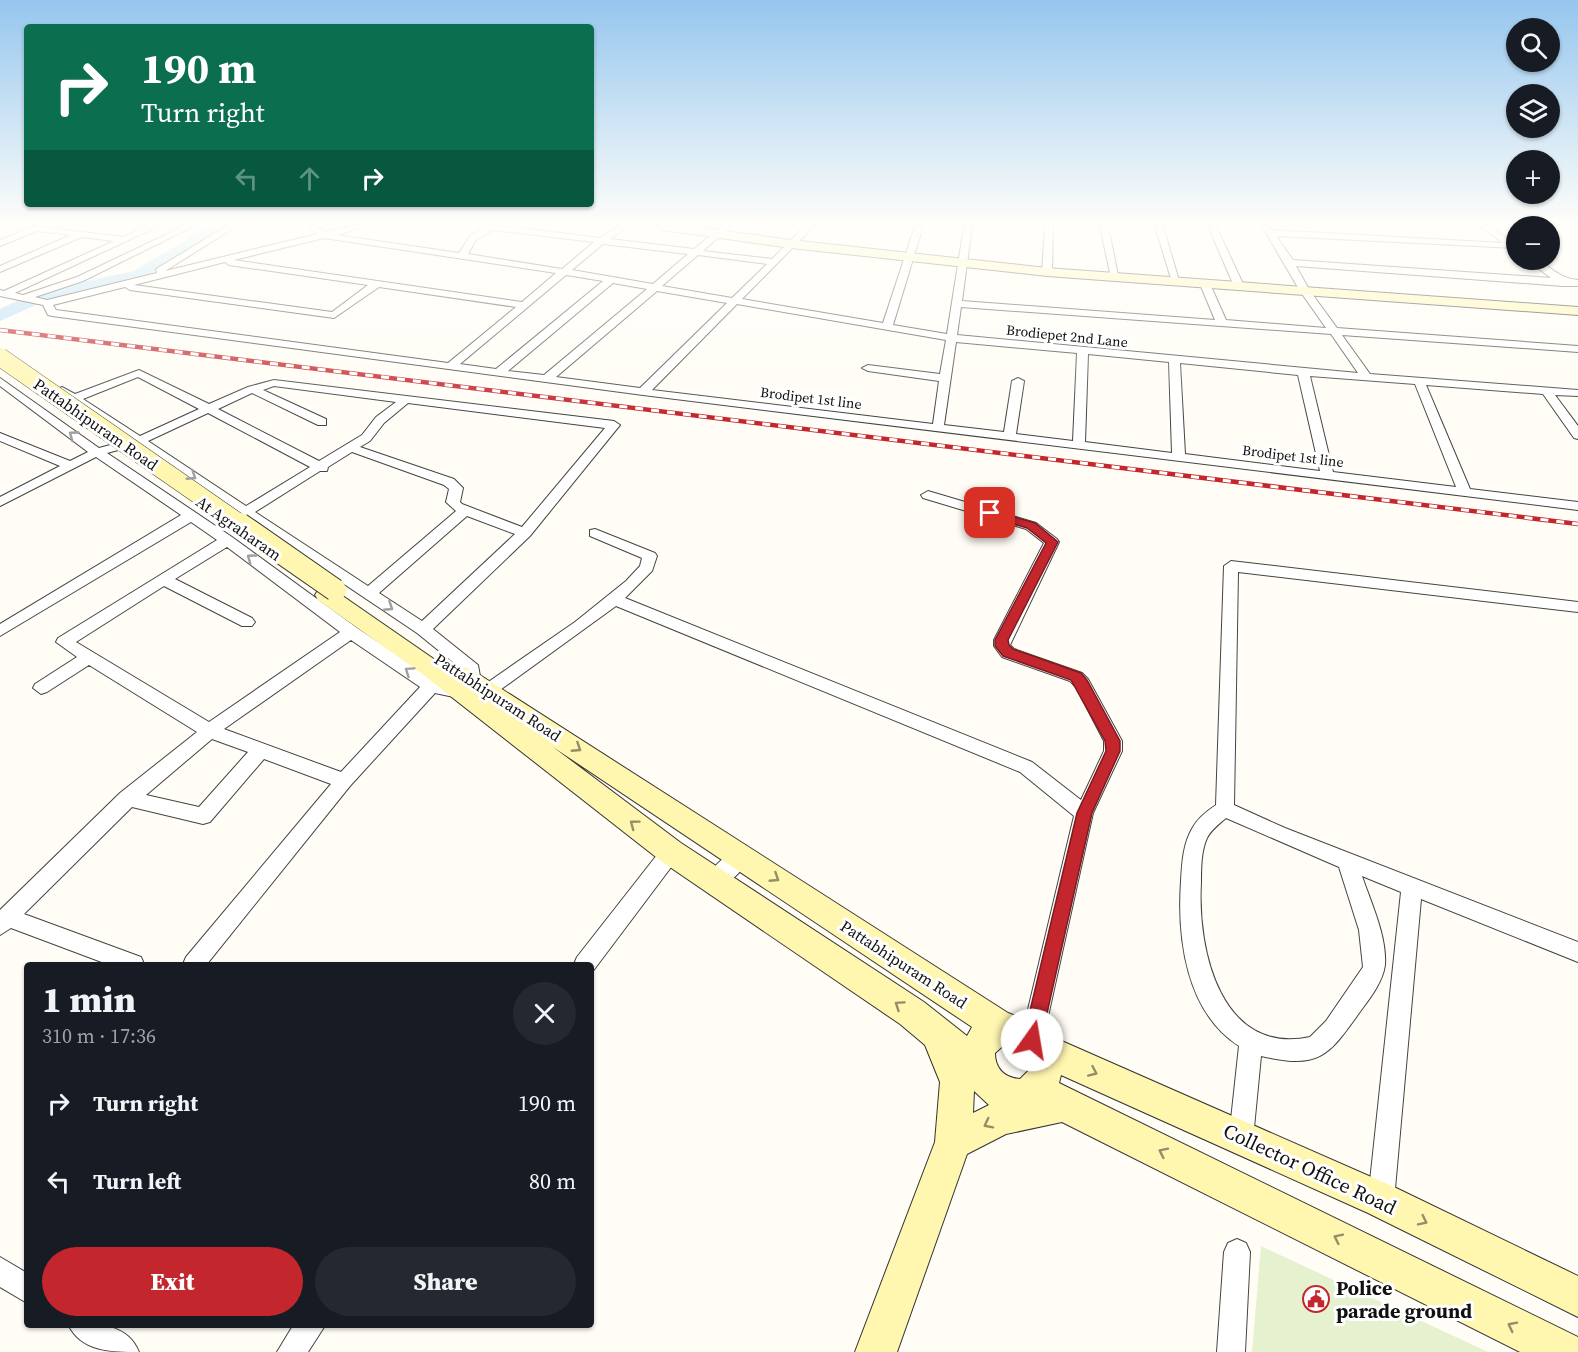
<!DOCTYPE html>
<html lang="en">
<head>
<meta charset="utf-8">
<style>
  body { margin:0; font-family:"Source Serif 4",serif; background:#242831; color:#f1f3f6; height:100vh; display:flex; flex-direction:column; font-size:22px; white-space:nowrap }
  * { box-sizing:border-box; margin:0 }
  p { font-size:20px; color:#9ea1a6 }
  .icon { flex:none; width:33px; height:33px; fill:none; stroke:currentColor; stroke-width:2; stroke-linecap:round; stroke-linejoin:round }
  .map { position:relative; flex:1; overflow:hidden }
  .panel { position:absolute; left:24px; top:962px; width:570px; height:366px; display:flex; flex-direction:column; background:#171b24; border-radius:6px; box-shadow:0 2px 4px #0004 }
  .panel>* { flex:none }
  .banner { position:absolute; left:24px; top:24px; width:570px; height:183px; border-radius:6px; box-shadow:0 2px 4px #0004; background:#0b6e4f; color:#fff; overflow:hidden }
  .fabs { position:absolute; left:1506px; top:18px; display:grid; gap:12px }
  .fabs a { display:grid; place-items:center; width:54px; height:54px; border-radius:50%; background:#171b24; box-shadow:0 2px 4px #0004; font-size:30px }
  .pin { position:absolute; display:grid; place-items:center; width:51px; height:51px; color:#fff; margin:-26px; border-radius:12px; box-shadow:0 3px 9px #0006 }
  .me { position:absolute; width:66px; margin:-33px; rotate:13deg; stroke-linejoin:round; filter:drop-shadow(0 0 4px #0008) }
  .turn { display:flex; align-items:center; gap:21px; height:126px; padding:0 18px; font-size:27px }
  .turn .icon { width:78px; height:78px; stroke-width:2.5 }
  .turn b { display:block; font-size:42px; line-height:51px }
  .lanes { display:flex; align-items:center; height:57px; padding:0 18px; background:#0003; justify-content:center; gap:30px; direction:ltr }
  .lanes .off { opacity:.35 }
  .round { display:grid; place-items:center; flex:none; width:63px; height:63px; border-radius:32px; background:#242831 }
  .overview { display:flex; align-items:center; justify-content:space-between; height:102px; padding:0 18px }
  h1 { font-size:36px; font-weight:800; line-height:45px }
  .action { display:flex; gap:12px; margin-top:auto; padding:12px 18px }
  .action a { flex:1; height:69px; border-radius:36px; background:#c4262e; color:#fff; font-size:24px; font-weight:800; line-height:69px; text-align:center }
  .action a+a { background:#242831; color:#f1f3f6 }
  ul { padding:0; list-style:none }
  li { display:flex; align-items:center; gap:18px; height:78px; padding:0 18px }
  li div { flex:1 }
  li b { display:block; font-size:22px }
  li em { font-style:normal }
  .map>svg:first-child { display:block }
  .pitch { fill:#e6f2cf }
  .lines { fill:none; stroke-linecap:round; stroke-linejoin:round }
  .river { fill:#b9e0f7; fill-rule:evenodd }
  .street-casing { stroke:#444; stroke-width:2 }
  .secondary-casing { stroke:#333; stroke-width:2 }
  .street { fill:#fff; fill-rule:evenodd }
  .secondary { fill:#fff6b0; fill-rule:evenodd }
  .rail-casing { stroke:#c4262e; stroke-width:4.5 }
  .rail { stroke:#fff; stroke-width:3; stroke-dasharray:8; stroke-linecap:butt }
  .secondary-bridge-far1-casing { stroke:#333; stroke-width:19; stroke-linecap:butt }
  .secondary-bridge-casing { stroke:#333; stroke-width:24; stroke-linecap:butt }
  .secondary-bridge-far1 { stroke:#fff6b0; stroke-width:18 }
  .secondary-bridge { stroke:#fff6b0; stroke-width:22 }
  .oneway { stroke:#a0a0a0 }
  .oneway2 { stroke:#948f68 }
  .route { fill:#c4262e; stroke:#7f191e; stroke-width:1.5 }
  .labels { text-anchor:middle; stroke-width:6; stroke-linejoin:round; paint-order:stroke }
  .far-street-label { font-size:14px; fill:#111; stroke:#fff }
  .street-label { font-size:16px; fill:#111; stroke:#fff }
  .near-street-label { font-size:20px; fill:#111; stroke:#fff }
  .near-poi-label { font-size:20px; font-weight:bold; fill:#111; stroke:#fff; text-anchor:start }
</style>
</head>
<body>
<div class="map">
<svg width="1578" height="1352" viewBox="0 0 1578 1352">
  <rect width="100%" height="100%" fill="#fffdf5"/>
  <path class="pitch" d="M1261,1246L1488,1352H1252Z"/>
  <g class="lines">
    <path class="river" d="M209,226H226L146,277L47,300L0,321V309L36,292L134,271Z"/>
    <defs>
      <path id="street" d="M34,226L123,237L148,226H159L15,293L23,295L77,277L184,226H194L83,281L35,297L47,300L157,273L156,269L227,226H237L165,271L317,234L307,226H316L325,232L351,226H365L337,235L459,253L470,236L483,228L480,226H503L600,238L619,226H628L610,239L694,249L722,226H731L703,251L772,259L805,226H814L742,299L883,323L915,226H923L893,325L947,334L964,226H972L962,301L1215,320L1200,284L1205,281L1210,284L1226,320L1326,328L1300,291L1262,226H1268L1272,230L1503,243L1480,226H1489L1516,244V248L1276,236L1293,260L1551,278L1527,260C1547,258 1553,278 1578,280V286H1563L1296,266L1310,291L1337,328L1578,346V352L1342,335L1370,374L1578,390V396L1555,395L1578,426V439L1574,438L1543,394L1426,385L1470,489L1578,502V510L643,395L52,316L48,315L43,305L0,296V290L4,291L114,241L82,237L0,272V266L71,235L37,231L0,246V240ZM493,230L594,242L562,269L468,254L476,240ZM324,238L556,273L522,302L234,260ZM603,244L688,254L653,284L572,270ZM698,255L767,264L732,298L662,286ZM225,262L229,265L368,285L332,312L134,285ZM566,275L603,281L496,369L460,364ZM613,283L647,289L544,375L508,371ZM125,287L130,290L334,318L379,287L516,307L448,363L56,310L53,305ZM657,291L727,303L640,388L556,377ZM737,304L946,340L940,374L868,365L862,368L868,371L939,381L933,424L652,390ZM961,307L1331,334L1358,373L957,335ZM956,342L1077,353L1073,441L1016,434L1024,381L1018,378L1012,381L1004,432L944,425ZM1088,354L1169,362L1172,453L1085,442ZM1180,363L1298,375L1320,471L1185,454ZM1310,376L1415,384L1456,487L1333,472Z
        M1045,226H1053L1052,272L1047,275L1042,272Z
        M1100,226H1108L1119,280L1111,278Z
        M1155,226H1163L1180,284L1172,282Z
        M1208,226H1216L1244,286L1242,288L1234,286Z
        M139,370L209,404L248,387L274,380L614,421L620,425L530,536L433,629L478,665L481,682L473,688L465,682L464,671L417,633L137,445L107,453L232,537L357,628L436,681L469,689L471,693L469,697L463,699L435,693L350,786L207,964H183L186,957L331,784L264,759L210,822L203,824L132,807L24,914L141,957L144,964H107L11,928L0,935V910L120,793L197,732L89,665L47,692L41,694L33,688L35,684L77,657L56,642L58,638L217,540L191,522L0,636V624L181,515L96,457L0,506V497L60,466L0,441V433L70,461L88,452L0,386V378L99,448L129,440L56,390L62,387L75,394ZM138,377L199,409L140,436L83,399ZM274,386L396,402L376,417L362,435L319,461L218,409L252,393L318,425H326V419L263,390ZM408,403L605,428L522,527L462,504L460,502L463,488L454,479L360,447L370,441L384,423ZM208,413L310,467L246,506L148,441ZM352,452L444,485L449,489L446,502L456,511L368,586L255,512L320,471H327L328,467ZM467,516L515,534L422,621L379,593ZM227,547L340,632L209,722L76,642L164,586L242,626H252L255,622L252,618L175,579ZM351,640L420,687L341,772L224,729ZM212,739L248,752L199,807L146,795Z
        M928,491L1036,523L1057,539L1059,542L1010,645L1014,649L1082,673L1088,679L1122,741V751L1093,813L1043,1039L1040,1047L1032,1050L1024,1047L1021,1039L1074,816L1020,772L616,606L493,695H481L479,691L481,687L575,622L626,581L640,566L642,558L590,536V530L595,529L655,553L657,556L652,571L625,598L1032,762L1081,800L1104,751V741L1076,687L1070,681L1002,657L994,646V640L1044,543L1026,529L923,498L921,495Z
        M1231,561L1578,602V612L1238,572L1234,805L1285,828L1578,942V962L1421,899L1394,1200L1390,1209L1381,1213L1372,1209L1368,1200L1401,892L1362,876C1371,903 1387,936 1385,965C1383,981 1371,997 1362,1009C1329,1055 1321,1070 1261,1056L1253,1138L1250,1147L1241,1150L1232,1147L1229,1138L1239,1046C1186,1012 1177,938 1181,881C1182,863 1183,843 1193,827C1198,818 1207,811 1216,805L1224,566ZM1226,818L1339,867L1359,930L1363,967L1326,1021L1310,1037C1221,1056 1197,950 1201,883C1201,869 1201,851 1207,838C1211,830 1219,824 1226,818Z
        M671,843L678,846L681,852L678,858L593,971L591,964H574L577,957L664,846Z
        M741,847L748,850L751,856C745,869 727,886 714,891L707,888L704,882C710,869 728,852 741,847Z
        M1237,1239L1246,1243L1250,1252L1245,1352H1217L1224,1252L1228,1243Z
        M0,1257L27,1273V1303L0,1287Z
        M68,1324C95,1324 127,1322 139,1352C112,1352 81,1352 68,1324Z
        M294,1324H326L308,1352H277Z"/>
      <path id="secondary" d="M657,226H688L791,240L1047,268L1578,307V315L1047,276L791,248L663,230Z
        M326,588L334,590L454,673L464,667L472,670L1008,1013L1034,1023L1048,1035L1394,1187L1578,1276V1317L1368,1213L1061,1075L1059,1083L1578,1337V1352H1520L1062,1122L1006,1134L967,1154L897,1352H855L935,1142L940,1082L925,1045L900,1024L661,861L421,673L318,600L315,595L318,590ZM553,747L972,1027L967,1036L924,1002L681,843ZM1004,1045L1011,1046L1027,1062L1028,1071L1020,1079C1004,1078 995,1068 995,1053ZM974,1091L989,1105L973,1113Z"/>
    </defs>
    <use href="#street" class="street-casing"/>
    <use href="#secondary" class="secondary-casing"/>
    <use href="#street" class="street"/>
    <use href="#secondary" class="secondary"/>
    <defs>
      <path id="rail" d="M0,330L1578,524"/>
    </defs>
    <use href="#rail" class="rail-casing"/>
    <use href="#rail" class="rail"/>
    <defs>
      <path id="secondary-bridge-far1" d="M0,357L242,525"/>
      <path id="secondary-bridge" d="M240,524L335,590"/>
    </defs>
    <use href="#secondary-bridge-far1" class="secondary-bridge-far1-casing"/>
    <use href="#secondary-bridge" class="secondary-bridge-casing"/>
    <use href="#secondary-bridge-far1" class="secondary-bridge-far1"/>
    <use href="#secondary-bridge" class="secondary-bridge"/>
  </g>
  <defs><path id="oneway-chevron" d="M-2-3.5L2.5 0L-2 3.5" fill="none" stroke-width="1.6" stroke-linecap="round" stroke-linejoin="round" transform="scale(1.5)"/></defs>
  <g class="oneway">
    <use href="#oneway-chevron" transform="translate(73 435) rotate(-144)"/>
    <use href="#oneway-chevron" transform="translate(192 476) rotate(33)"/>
    <use href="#oneway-chevron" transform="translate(251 558) rotate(-144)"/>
    <use href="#oneway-chevron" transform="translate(389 607) rotate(33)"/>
    <use href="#oneway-chevron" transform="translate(409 671) rotate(-146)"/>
  </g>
  <g class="oneway2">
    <use href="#oneway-chevron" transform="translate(577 748) rotate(33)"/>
    <use href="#oneway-chevron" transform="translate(634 824) rotate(-143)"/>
    <use href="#oneway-chevron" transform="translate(775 878) rotate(33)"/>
    <use href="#oneway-chevron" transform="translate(899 1005) rotate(-146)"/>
    <use href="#oneway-chevron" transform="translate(1093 1072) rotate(24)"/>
    <use href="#oneway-chevron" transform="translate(988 1124) rotate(153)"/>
    <use href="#oneway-chevron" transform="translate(1163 1152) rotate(-154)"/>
    <use href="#oneway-chevron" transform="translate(1423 1221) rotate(26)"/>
    <use href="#oneway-chevron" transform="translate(1338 1238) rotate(-154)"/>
    <use href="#oneway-chevron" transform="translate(1512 1326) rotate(-153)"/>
  </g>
  <linearGradient id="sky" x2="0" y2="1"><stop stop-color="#95c6ee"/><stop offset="0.54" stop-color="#fffefa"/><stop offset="1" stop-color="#fffefa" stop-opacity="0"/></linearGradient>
  <rect width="1578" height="415" fill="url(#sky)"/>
  <path class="route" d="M990,510L1035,523L1058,542L1008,640L1009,645L1013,649L1081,673L1087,680L1120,741V751L1092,813L1041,1040L1039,1046L1032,1049L1025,1046L1023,1040L1077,813L1106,751L1105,741L1071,680L1003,656L995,646V640L1046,543L1027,528L986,516V511Z"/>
  <defs>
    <symbol id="civic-ring" viewBox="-11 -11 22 22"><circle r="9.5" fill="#fff" stroke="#c4262e" stroke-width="1.5"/><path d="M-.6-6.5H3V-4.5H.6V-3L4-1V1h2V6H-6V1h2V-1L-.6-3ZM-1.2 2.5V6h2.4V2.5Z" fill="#c4262e"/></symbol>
  </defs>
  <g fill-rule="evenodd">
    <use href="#civic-ring" x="1301" y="1284" width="30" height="30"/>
  </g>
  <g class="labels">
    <g class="far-street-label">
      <text transform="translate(1067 336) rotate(6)" y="5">Brodiepet 2nd Lane</text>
      <text transform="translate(811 398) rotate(7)" y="5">Brodipet 1st line</text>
      <text transform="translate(1293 456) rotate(7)" y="5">Brodipet 1st line</text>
    </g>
    <g class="street-label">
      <text transform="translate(96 424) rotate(35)" y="6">Pattabhipuram Road</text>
      <text transform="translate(239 528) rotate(35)" y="6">At Agraharam</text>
      <text transform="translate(498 697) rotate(33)" y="6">Pattabhipuram Road</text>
      <text transform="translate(904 964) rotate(33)" y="6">Pattabhipuram Road</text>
    </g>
    <g class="near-street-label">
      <text transform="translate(1310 1169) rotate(25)" y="7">Collector Office Road</text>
    </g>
    <g class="near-poi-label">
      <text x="1336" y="1295">Police<tspan x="1336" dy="23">parade ground</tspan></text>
    </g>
  </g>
</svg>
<div class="fabs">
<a><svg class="icon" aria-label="search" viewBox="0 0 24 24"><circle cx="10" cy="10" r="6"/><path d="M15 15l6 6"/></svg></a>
<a><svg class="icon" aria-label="layers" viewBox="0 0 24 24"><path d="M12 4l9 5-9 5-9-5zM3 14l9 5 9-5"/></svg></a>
<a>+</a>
<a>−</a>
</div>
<div class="pin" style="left:990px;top:513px;background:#d93025"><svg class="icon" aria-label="arrive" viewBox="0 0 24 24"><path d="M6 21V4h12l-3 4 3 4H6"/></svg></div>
<svg class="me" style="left:1032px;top:1040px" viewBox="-20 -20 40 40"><circle r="19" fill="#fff"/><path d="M0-13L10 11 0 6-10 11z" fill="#c4262e"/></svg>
<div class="banner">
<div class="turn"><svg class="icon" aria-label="right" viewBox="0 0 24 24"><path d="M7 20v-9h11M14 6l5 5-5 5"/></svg><div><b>190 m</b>Turn right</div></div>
<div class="lanes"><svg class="icon off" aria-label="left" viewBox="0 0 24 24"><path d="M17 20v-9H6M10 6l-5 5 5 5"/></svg><svg class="icon off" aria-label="ahead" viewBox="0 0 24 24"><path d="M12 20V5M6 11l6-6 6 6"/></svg><svg class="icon" aria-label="right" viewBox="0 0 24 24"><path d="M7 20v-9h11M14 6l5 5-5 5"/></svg></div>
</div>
<section class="panel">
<div class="overview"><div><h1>1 min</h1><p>310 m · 17:36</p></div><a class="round"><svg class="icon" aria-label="close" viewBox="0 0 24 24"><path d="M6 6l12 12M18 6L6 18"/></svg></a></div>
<ul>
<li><svg class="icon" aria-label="right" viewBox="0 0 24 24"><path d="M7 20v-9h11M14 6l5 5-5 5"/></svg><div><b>Turn right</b></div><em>190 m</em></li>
<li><svg class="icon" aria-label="left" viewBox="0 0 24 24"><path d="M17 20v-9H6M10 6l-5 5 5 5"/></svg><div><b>Turn left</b></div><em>80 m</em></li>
</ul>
<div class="action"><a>Exit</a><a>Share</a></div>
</section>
</div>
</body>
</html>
